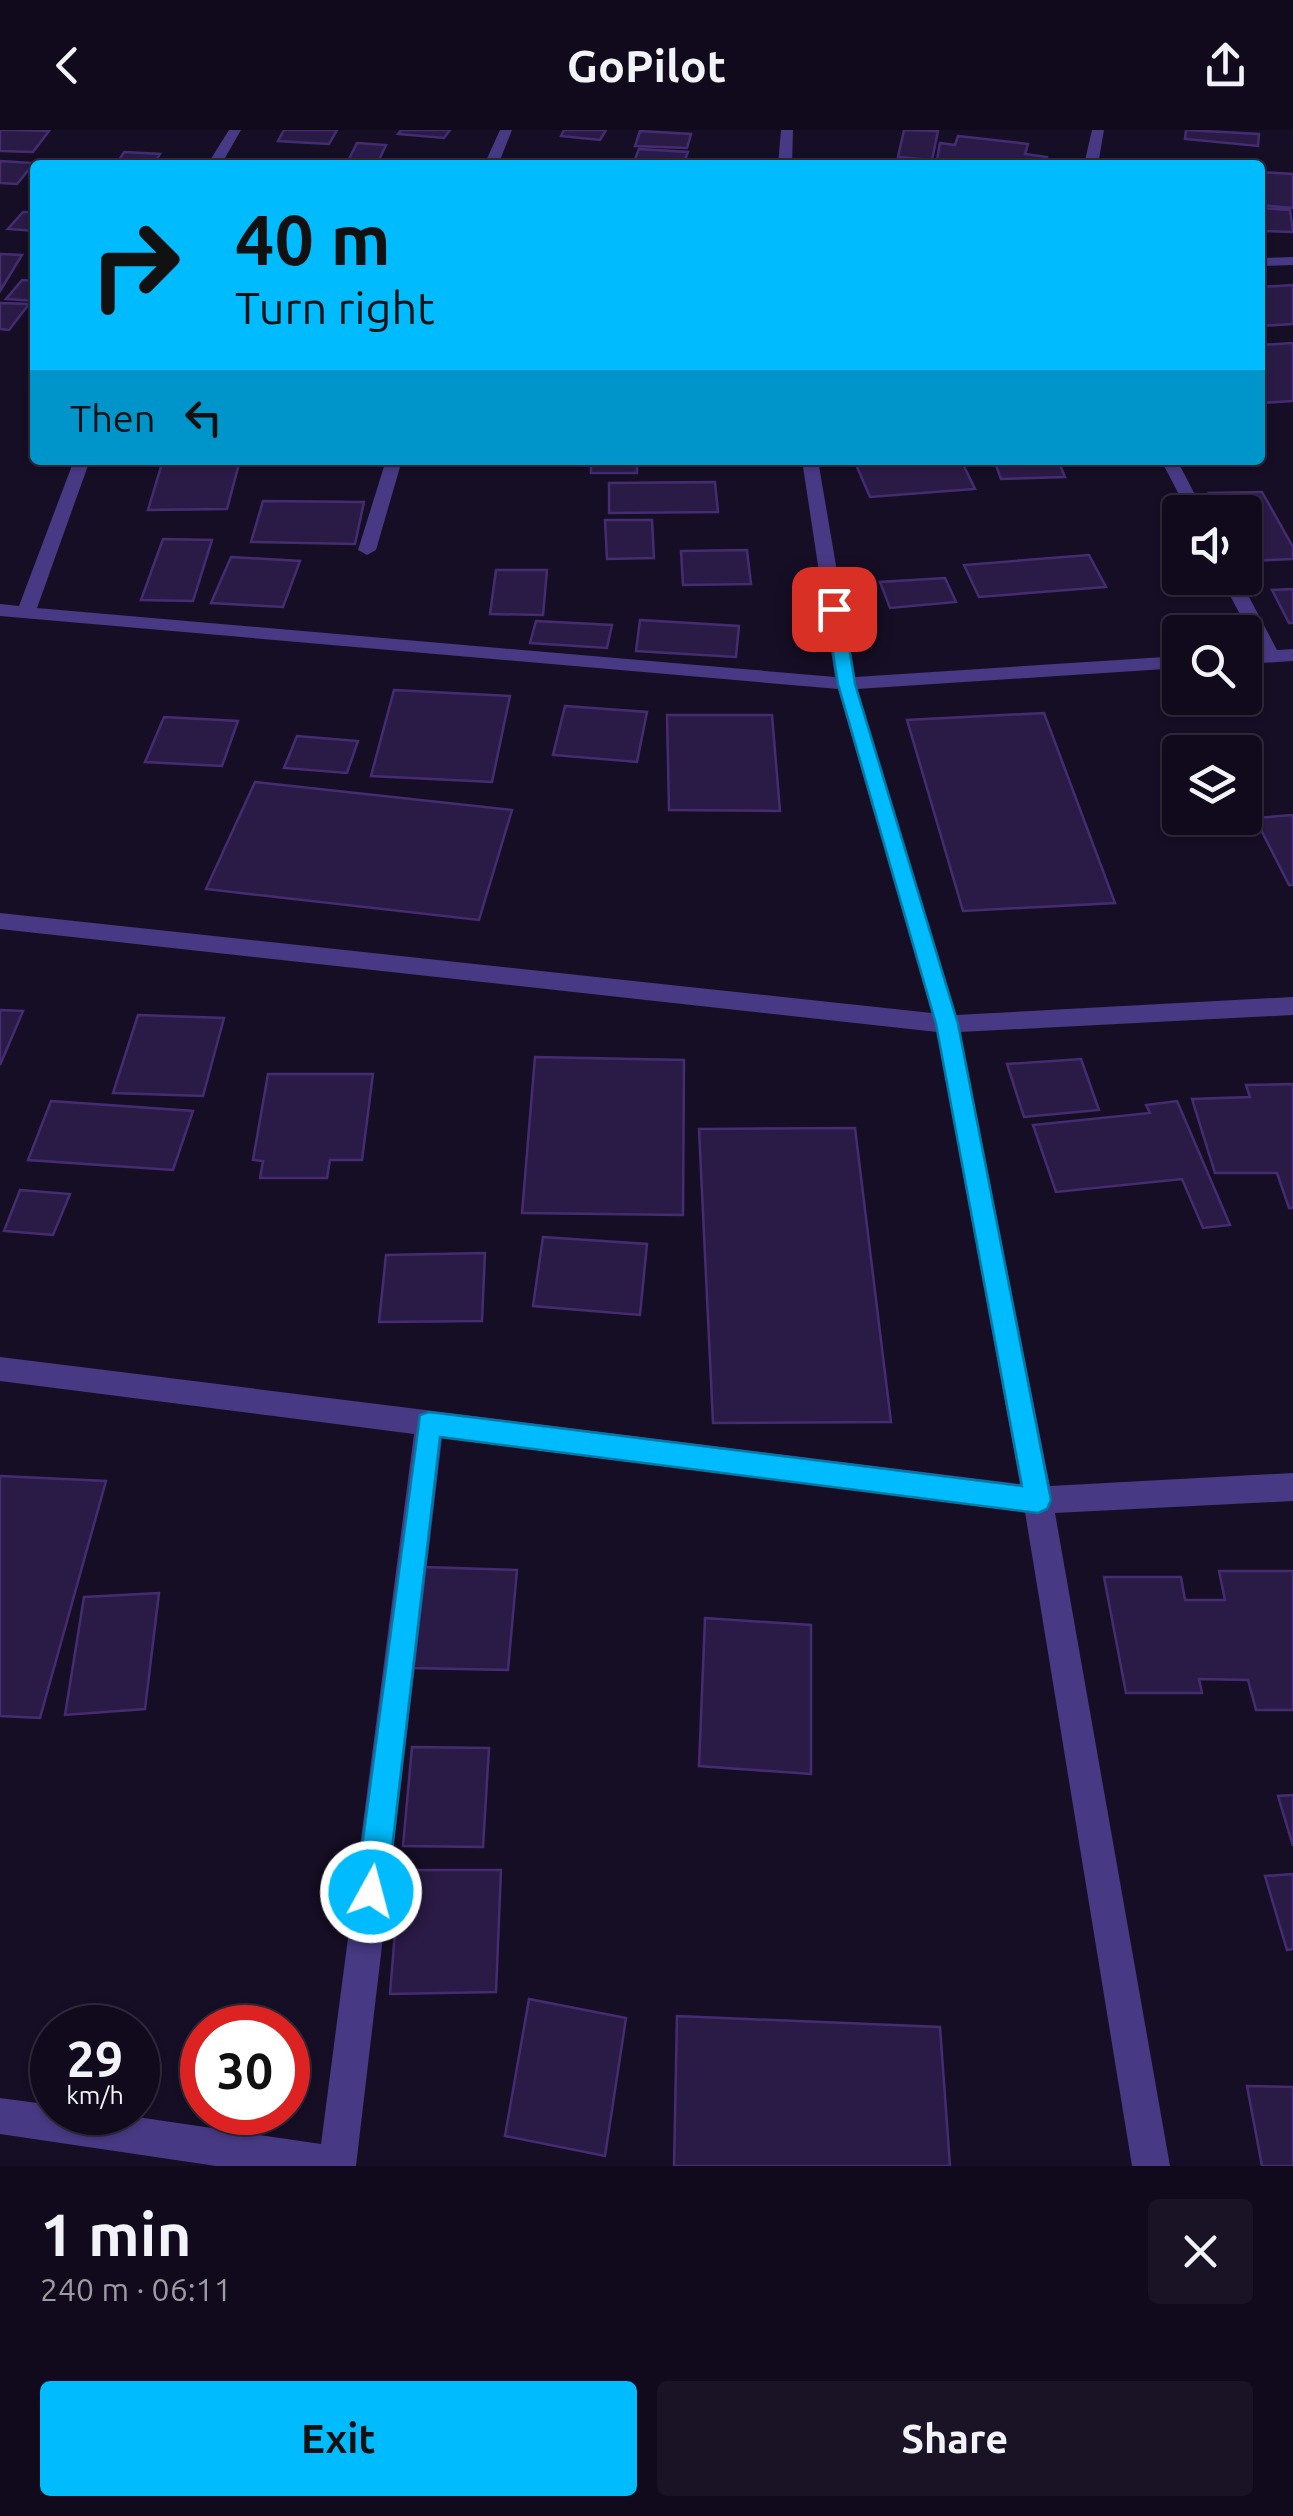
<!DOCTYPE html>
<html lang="en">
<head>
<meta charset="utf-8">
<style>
  body { margin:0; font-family:Ubuntu,sans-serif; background:#191325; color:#f1f3f6; height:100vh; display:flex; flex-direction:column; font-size:38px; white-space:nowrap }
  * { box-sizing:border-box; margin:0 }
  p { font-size:32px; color:#9c9aa3 }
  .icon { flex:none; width:55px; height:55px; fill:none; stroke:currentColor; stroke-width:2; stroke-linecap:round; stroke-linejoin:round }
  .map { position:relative; height:2036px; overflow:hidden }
  .panel { display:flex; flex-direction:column; background:#100a1c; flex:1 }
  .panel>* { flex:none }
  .banner { position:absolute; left:30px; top:30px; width:1235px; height:305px; border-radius:10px; box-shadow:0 2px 8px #0004,0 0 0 2px #302b3b; background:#00bbfd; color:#111; overflow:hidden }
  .fabs { position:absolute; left:1162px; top:365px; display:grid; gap:20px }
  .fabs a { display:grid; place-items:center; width:100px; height:100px; border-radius:10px; background:#100a1c; box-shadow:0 2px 8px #0004,0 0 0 2px #302b3b; font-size:50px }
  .speed { position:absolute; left:30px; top:1875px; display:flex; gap:20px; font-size:50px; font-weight:700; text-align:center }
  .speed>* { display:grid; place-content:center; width:130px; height:130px; border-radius:50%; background:#100a1c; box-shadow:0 2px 8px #0004,0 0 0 2px #302b3b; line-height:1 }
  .speed small { font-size:25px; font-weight:400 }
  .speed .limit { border:15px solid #d22; background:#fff; color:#111 }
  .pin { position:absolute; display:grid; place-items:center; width:85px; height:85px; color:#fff; margin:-42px; border-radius:20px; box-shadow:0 5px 15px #0006 }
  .me { position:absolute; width:110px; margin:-55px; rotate:7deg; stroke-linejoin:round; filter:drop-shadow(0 0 8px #0008) }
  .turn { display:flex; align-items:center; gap:35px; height:210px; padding:0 40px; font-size:45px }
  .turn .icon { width:130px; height:130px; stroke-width:2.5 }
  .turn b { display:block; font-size:70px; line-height:85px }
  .then { display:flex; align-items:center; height:95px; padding:0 40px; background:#0003; gap:20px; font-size:38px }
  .round { display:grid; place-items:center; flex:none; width:105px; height:105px; border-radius:10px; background:#191325 }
  .summary { display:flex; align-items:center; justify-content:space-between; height:170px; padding:0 40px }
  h1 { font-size:60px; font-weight:600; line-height:75px }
  .action { display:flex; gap:20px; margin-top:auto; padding:20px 40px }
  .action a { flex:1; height:115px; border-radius:10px; background:#00bbfd; color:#111; font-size:40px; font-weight:600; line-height:115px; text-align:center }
  .action a+a { background:#191325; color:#f1f3f6 }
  header { display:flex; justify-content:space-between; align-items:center; height:130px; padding:0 40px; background:#100a1c; font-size:45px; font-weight:600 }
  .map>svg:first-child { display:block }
  .building { fill:#2a1a46; stroke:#452c72; stroke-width:2.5 }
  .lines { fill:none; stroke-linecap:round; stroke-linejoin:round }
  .street { fill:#483984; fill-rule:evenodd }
  .route { fill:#00bbfd; stroke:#007aa4; stroke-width:2.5 }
</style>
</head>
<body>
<header><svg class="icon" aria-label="back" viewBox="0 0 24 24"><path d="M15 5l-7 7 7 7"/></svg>GoPilot<svg class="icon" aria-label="share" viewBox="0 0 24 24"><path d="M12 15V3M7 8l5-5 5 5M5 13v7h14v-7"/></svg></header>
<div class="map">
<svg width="1293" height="2036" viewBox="0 0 1293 2036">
  <rect width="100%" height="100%" fill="#160e25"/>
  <path class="building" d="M0,0H16L49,1L33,22L0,21Z
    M284,0H337L329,14L278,11Z
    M401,0H450L444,8L398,4Z
    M564,0H606L600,10L561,6Z
    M904,0L938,1L932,30L898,27Z
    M1186,0L1259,4L1258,16L1185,9Z
    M640,1L691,4L687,18L635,16Z
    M958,6L1028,14L1025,24L1047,27L1045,35H936L940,13L955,15Z
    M357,13L386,15L378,32L348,31Z
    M639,19L688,22L683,35L633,34Z
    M124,22L160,24L153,35H116Z
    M0,31L34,33L17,54L0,53Z
    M1260,42L1293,44V78L1260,75Z
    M1260,78L1290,80L1293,102L1260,101Z
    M23,82H35V101L8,99Z
    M0,124L22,125L0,161Z
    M22,150L35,151V171L6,169Z
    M1293,155V194L1260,196V157Z
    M0,173L29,174L9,200L0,199Z
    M1293,213V271L1260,273V215Z
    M163,330H240L227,379L148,380Z
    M591,330H637V343H591Z
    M854,330H961L975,359L870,367Z
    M994,330H1058L1065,347L1001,349Z
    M715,352L718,382L609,383V353Z
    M1262,362L1293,417V429L1245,431V382H1219L1209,363Z
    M263,371L364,372L355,414L251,412Z
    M605,390H652L654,428L607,429Z
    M163,409L212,410L193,471L141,470Z
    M747,420L751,454L683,455L681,421Z
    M1089,425L1106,457L979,467L964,435Z
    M231,427L300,431L283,477L211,473Z
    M496,440H547L543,485L490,484Z
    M945,448L956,472L890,478L880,452Z
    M1293,459V493H1289L1272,460Z
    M640,490L739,496L736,527L636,521Z
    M536,491L612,495L607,518L530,513Z
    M394,560L510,566L492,652L371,646Z
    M565,576L647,582L637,632L553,625Z
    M1044,583L1115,773L963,781L907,590Z
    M667,585H772L780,681L669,680Z
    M164,587L238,591L222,636L145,632Z
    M297,606L358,611L347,643L284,638Z
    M255,652L512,680L479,790L206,759Z
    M1293,685V755H1289L1255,688Z
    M0,880L23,881L0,935Z
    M138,885L224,888L203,966L113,963Z
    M535,927L684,930L683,1085L522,1083Z
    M1081,929L1099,980L1024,987L1007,934Z
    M268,944H373L362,1030H330L327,1048H260L263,1031L253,1030Z
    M1293,954V1078H1289L1277,1043H1215L1192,969L1250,967L1246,955Z
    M51,971L193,981L173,1040L28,1030Z
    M1177,971L1230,1095L1203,1098L1182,1049L1056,1062L1033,995L1150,983L1146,975Z
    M855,998L891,1292L713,1293L699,999Z
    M20,1060L70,1064L53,1105L4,1101Z
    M543,1107L647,1114L640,1185L533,1176Z
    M485,1123L482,1191L379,1192L386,1125Z
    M0,1346L106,1351L40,1588L0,1586Z
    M423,1437L517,1440L508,1540L411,1538Z
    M1219,1441H1293V1580H1256L1248,1550L1199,1549L1202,1563H1126L1104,1447H1181L1185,1470H1225Z
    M159,1463L145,1579L65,1585L84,1467Z
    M705,1488L811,1495V1644L699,1636Z
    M412,1617L489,1618L483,1717L403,1716Z
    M1293,1665V1716L1278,1666Z
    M400,1740H501L496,1862L390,1864Z
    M1293,1744V1819L1287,1820L1265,1746Z
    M529,1869L626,1888L605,2026L505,2006Z
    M677,1886L940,1897L950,2036H674Z
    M1247,1956L1293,1957V2036H1262Z"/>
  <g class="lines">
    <path class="street" d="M229,0H241L221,35H207Z
      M500,0H512L498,35H484Z
      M781,0H793L792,35H778Z
      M1092,0H1104L1098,35H1084Z
      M1293,127V135L1260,136V128Z
      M74,330H90L37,478L835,547L802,330H818L855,547L1180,526V538L857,559L956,885L1293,867V885L960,902L1050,1356L1293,1343V1371L1055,1383L1170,2036H1132L1025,1382L442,1308L356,2036H216L0,2004V1968L52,1975V1982H103L321,2014L414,1304L0,1251V1227L1020,1354L937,902L0,799V783L932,883L838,559L0,486V474L19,476Z
      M386,330H402L376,420L367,425L358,420Z
      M1161,330H1177L1204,382H1188Z
      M1221,448H1239L1277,520L1293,519V531L1245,534V522L1259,521Z"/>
  </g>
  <path class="route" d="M834,474L843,479L855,554L958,894L1051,1370L1047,1379L1038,1383L440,1307L387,1762L382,1773L371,1777L360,1773L356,1762L420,1285L429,1282L1022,1356L936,894L838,554L826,479Z"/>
</svg>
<div class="fabs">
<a><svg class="icon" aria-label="sound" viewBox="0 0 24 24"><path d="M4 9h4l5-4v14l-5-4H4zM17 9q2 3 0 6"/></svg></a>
<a><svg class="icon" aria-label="search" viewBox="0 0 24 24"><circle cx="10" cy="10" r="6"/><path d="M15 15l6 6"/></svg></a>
<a><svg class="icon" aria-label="layers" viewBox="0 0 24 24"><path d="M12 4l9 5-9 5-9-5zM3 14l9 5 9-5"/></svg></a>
</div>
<div class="speed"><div>29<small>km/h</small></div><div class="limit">30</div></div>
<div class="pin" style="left:834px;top:479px;background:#d93025"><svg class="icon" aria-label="arrive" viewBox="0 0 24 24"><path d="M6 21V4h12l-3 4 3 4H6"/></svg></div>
<svg class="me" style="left:371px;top:1762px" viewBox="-20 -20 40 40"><circle r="17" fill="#00bbfd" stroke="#fff" stroke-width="3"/><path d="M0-11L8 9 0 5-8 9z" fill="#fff"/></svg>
<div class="banner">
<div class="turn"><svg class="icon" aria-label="right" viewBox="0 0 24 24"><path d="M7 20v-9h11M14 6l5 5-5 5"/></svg><div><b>40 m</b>Turn right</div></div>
<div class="then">Then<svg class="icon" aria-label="left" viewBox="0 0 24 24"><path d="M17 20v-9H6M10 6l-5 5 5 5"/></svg></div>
</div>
</div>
<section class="panel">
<div class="summary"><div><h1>1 min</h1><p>240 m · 06:11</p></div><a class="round"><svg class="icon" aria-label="close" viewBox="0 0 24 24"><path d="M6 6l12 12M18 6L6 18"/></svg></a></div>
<div class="action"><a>Exit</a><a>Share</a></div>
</section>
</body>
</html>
